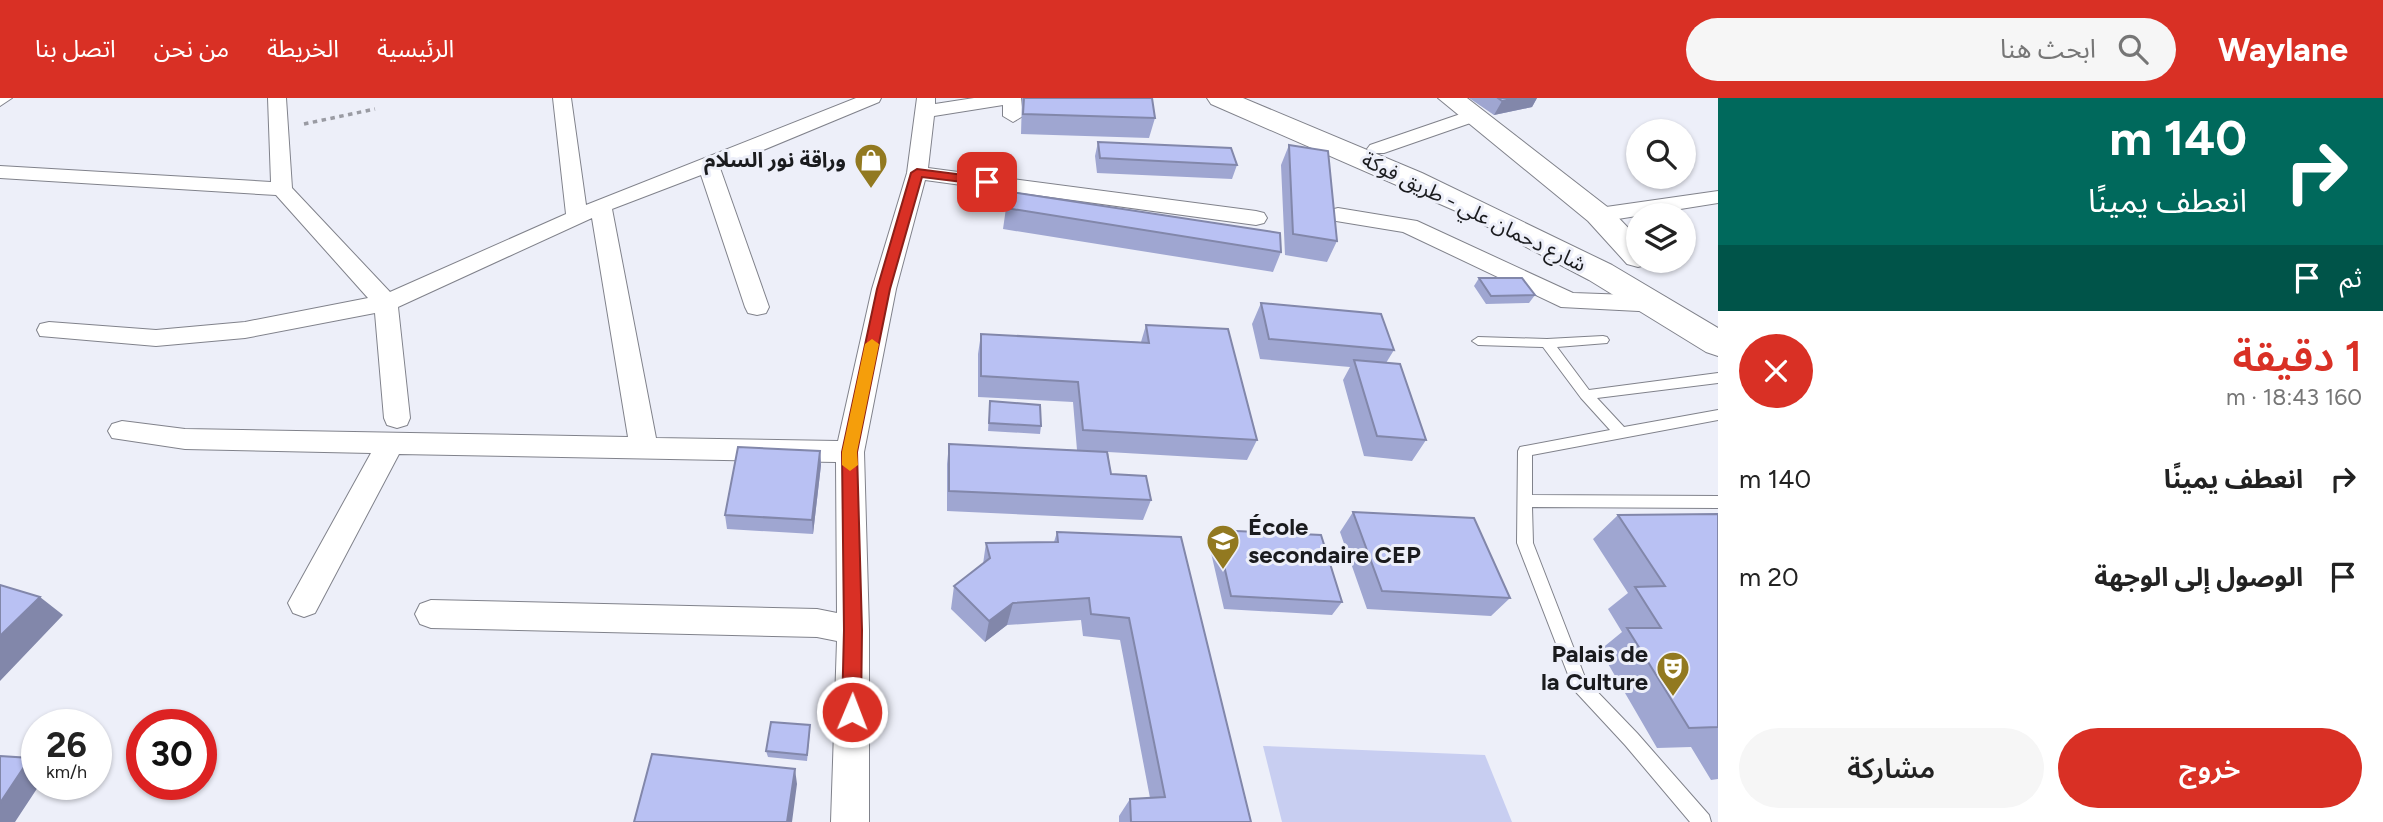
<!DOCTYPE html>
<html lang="ar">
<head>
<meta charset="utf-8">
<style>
  body { margin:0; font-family:Figtree,"Noto Sans Arabic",sans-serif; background:#f6f6f6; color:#222; direction:rtl; height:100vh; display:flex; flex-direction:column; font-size:26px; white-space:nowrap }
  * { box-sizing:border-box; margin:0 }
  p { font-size:23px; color:#767676 }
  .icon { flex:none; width:38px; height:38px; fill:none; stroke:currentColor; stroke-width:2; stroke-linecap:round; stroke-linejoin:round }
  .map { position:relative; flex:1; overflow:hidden; direction:ltr }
  .side { display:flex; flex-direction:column; background:#fff; width:665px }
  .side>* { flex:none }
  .guide { background:#00695c; color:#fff; overflow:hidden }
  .tools { position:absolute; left:1626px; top:21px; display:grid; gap:14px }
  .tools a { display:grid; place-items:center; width:70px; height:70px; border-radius:50%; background:#fff; box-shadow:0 2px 5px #0004; font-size:35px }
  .speed { position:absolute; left:21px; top:611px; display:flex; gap:14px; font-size:35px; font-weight:700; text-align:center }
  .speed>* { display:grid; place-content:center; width:91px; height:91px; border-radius:50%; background:#fff; box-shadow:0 2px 5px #0004; line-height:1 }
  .speed small { font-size:18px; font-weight:400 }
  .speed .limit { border:10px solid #d22; background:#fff; color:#111 }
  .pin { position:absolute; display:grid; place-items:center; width:60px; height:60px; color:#fff; margin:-30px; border-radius:14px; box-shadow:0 4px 10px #0006 }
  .me { position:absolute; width:77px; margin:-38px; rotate:1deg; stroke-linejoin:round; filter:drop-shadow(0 0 5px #0008) }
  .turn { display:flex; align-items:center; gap:24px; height:147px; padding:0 21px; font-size:32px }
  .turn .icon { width:91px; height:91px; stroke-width:2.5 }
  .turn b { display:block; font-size:49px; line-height:60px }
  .then { display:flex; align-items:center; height:66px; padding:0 21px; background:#0003; gap:14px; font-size:26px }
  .round { display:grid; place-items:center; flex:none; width:74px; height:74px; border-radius:37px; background:#f6f6f6 }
  .overview { display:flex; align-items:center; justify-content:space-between; height:119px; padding:0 21px }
  h1 { font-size:42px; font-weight:600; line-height:52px; color:#d93025 }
  .cta { display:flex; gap:14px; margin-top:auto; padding:14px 21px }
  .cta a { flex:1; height:80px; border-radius:42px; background:#d93025; color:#fff; font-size:28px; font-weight:600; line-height:80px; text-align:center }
  .cta a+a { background:#f6f6f6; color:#222 }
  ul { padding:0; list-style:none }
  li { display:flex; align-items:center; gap:21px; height:98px; padding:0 21px }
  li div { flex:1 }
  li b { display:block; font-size:26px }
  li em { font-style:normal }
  header { display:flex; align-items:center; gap:42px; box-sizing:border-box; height:98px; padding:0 35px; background:#d93025; color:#fff }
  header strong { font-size:33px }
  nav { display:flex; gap:38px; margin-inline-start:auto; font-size:24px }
  .search { width:490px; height:63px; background:#f6f6f6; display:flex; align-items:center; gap:18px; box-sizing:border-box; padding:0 24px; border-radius:38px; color:#767676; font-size:26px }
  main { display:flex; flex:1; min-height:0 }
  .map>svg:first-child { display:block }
  .green { fill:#c8cef1 }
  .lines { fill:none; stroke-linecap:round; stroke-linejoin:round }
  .lane-casing { stroke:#80828b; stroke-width:2 }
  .street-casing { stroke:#80828b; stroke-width:2 }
  .secondary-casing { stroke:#80828b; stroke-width:2 }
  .path { stroke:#9a9ba3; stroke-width:3.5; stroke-dasharray:4.5 4.5; stroke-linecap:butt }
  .lane { fill:#fff; fill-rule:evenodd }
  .street { fill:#fff; fill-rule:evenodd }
  .secondary { fill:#fff; fill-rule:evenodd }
  .wall { fill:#9fa6d1 }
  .shaded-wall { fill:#8287aa }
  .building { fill:#b9c1f3; stroke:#8287aa; stroke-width:2 }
  .route { fill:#d93025; stroke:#8d1f18; stroke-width:2 }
  .slow { fill:#f59e0b }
  .labels { text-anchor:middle; stroke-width:6; stroke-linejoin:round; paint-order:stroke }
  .far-poi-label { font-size:21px; font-weight:bold; fill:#1a1b1e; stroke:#edeff9; text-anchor:end }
  .far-street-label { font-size:21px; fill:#1a1b1e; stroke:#edeff9 }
  .poi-label { font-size:24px; font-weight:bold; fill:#1a1b1e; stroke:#edeff9; text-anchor:start }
</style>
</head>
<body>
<header>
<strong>Waylane</strong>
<div class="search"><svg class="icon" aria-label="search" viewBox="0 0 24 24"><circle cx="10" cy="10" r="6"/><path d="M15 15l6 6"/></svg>ابحث هنا</div>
<nav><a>الرئيسية</a><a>الخريطة</a><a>من نحن</a><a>اتصل بنا</a></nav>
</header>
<main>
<section class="side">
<div class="guide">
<div class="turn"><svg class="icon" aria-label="right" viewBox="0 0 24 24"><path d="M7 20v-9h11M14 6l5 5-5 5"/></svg><div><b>140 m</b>انعطف يمينًا</div></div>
<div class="then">ثم<svg class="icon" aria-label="arrive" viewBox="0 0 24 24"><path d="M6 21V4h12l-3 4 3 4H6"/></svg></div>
</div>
<div class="overview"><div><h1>1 دقيقة</h1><p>160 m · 18:43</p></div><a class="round" style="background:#d93025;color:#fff"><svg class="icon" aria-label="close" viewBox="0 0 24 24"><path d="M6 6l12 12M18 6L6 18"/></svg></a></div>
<ul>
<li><svg class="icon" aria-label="right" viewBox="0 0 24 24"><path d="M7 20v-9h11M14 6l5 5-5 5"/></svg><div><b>انعطف يمينًا</b></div><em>140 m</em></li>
<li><svg class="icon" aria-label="arrive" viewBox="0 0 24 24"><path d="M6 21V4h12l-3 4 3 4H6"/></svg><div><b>الوصول إلى الوجهة</b></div><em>20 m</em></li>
</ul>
<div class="cta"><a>خروج</a><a>مشاركة</a></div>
</section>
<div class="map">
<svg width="1718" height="724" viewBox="0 0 1718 724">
  <rect width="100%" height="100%" fill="#edeff9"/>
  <path class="green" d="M1263,648L1485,657L1512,724H1282Z"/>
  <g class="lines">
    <defs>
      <path id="lane" d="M1603,238L1607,239L1609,242L1607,245L1557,249L1589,292L1718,275V285L1597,300L1624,329L1718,312V322L1532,357V397L1718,398V410L1532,409L1533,445L1586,582L1637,635L1709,717L1711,724H1690L1625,647L1574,592L1517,445L1518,353L1520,349L1610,332L1581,300L1543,249L1478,247L1472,243L1478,239L1547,241Z"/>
      <path id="street" d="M0,0H12L0,8Z
        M268,0H286L292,90L390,194L566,116L553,0H571L586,107L856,0H881L879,4L720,70L769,209L766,215L757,217L748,215L745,209L701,77L612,111L656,340L838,343L872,191L907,75L917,0H935V6L974,0H1021L1023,18L1013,24L1003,18V7L934,18L928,70L1256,113L1264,115L1267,120L1264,125L1256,127L925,82L896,191L864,354L869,532V724H831L837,543L817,539L431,530L420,526L415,516L420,506L431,502L817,511L837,515L836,364L399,356L315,515L304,519L293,515L288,505L371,355L185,351L112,340L108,333L112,326L122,323L185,331L628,339L592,120L398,209L410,320L407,327L397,330L387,327L384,320L375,215L245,240L156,248L40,238L37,232L40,226L49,224L156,232L245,224L368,200L276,97L0,80V68L271,84Z
        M1475,11L1482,13L1485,17L1482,21L1384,55H1370L1367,51L1370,47Z
        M1718,93V105L1599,124L1591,122L1588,117L1591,112L1599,110Z
        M1338,110L1417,123L1573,195L1658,198L1667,200L1670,206L1667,212L1658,214L1561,209L1403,134L1330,122L1327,117L1330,112Z"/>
      <path id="secondary" d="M1207,0H1243L1422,75L1612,167L1718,230V258L1706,254L1589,182L1465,117L1211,6Z
        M1438,0H1467L1610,111L1638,140V163H1651L1649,166L1638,169L1627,166L1588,123Z"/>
    </defs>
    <use href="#lane" class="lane-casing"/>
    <use href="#street" class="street-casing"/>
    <use href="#secondary" class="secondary-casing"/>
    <path class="path" d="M304,26L375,11"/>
    <use href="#lane" class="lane"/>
    <use href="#street" class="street"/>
    <use href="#secondary" class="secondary"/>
  </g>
  <path class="wall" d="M1022,0H1152L1155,20L1149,40L1021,36Z
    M1469,0H1537L1532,9L1494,17Z
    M1098,44L1237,67L1232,81L1097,75L1095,58Z
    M1289,47L1337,143L1327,164L1285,157L1281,67Z
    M1006,110L1281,154L1273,174L1003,131Z
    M1479,180L1535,197L1529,205L1486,206L1474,188Z
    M1261,205L1394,252L1386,265L1426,342L1412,363L1364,358L1343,282L1350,269L1260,261L1252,226Z
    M1146,227L1257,342L1247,362L1108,354L1111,376L1151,402L1143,422L947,413V366L949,346L1077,352L1073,304L978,299V256L981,236L1141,244Z
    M990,303L1041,328L1040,336L988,333Z
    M820,353L821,367L813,436L727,431L725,417Z
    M1353,414L1510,500L1491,518L1367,511L1340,434Z
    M1718,416V681L1711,682L1691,649L1657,650L1600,552L1622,534L1608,511L1628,495L1593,441L1618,417Z
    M1216,432L1342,504L1332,517L1224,511L1209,446Z
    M1057,434L1181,439L1251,724H1119V718L1130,701L1150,700L1120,542L1083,538L1081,522L1007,527L985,544L951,511L954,488L983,466L986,445L1054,444Z
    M810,633L807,663L768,659L766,653Z"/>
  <path class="shaded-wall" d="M1516,0H1537L1532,9L1494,17L1502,3Z
    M820,353L821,367L813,436L812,422Z
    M40,499L63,517L0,583V538Z
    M1013,505L1007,527L985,544L989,523Z
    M30,660L37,664V686H40L15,724H0V705Z
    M795,671L797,686L792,724H787Z"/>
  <path class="building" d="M1024,0H1152L1155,20L1023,16Z
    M1498,0H1516L1502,3Z
    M1098,44L1231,50L1237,67L1100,60Z
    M1289,47L1328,53L1337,143L1293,136Z
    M1011,94L1280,135L1281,154L1006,110Z
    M1479,180H1522L1535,197L1491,198Z
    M1261,205L1381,216L1394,252L1269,241Z
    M1146,227L1228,231L1257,342L1083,332L1078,284L981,278V236L1149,245Z
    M1354,262L1400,266L1426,342L1377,338Z
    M990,303L1040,307L1041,328L989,325Z
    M949,346L1107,354L1111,376L1146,378L1151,402L949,393Z
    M738,349L820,353L812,422L725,417Z
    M1353,414L1474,420L1510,500L1382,493Z
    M1718,416V629L1689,630L1627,530H1661L1635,489L1665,488L1618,417Z
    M1216,432L1321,437L1342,504L1231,498Z
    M1057,434L1181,439L1251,724H1131L1130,701L1165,699L1129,520L1091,516L1089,500L1013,505L989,523L954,488L990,460L986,445L1058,444Z
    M0,487L40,499L0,538Z
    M771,624L810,627L807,657L766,653Z
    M652,656L795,671L787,724H634Z
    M0,658L30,660L0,705Z"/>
  <path class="route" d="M917,71L987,80L993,84L987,87L922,79L890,191L857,354L862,532L861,614L859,621L852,623L845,621L842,614L844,532L842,354L877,191L911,75Z"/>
  <path class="slow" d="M872,241L879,246L857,354L858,367L850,373L842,367V354L865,246Z"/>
  <defs>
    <symbol id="shop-pin" viewBox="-11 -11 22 30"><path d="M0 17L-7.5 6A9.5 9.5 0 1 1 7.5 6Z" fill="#927920" stroke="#edeff9"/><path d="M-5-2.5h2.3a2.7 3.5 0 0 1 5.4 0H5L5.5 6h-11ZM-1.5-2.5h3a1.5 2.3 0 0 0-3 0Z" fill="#fff"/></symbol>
    <symbol id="school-pin" viewBox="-11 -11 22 30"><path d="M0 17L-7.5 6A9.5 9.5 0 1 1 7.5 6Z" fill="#927920" stroke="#edeff9"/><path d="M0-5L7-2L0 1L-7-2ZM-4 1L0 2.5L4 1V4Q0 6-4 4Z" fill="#fff"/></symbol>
    <symbol id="theatre-pin" viewBox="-11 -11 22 30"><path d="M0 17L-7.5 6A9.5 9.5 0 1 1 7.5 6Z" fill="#927920" stroke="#edeff9"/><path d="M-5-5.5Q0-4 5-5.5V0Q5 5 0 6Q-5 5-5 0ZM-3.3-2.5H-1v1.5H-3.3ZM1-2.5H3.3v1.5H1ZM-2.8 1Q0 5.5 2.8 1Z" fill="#fff"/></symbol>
  </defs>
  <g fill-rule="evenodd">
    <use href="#shop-pin" x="852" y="43" width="38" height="52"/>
    <use href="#school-pin" x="1204" y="424" width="38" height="52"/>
    <use href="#theatre-pin" x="1654" y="551" width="38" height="52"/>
  </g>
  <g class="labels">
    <g class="far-poi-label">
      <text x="846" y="69">وراقة نور السلام</text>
    </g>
    <g class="far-street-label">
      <text transform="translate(1474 114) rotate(26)" y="7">شارع دحمان علي - طريق فوكة</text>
    </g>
    <g class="poi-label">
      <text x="1248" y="437">École<tspan x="1248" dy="28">secondaire CEP</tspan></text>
      <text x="1648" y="564" text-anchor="end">Palais de<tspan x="1648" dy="28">la Culture</tspan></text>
    </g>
  </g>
</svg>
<div class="tools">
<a><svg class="icon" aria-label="search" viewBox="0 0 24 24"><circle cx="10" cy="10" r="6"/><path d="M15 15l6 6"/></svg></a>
<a><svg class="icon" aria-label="layers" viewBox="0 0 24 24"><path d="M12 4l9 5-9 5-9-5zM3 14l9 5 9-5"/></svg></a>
</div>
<div class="speed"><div>26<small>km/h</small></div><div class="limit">30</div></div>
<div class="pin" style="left:987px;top:84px;background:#d93025"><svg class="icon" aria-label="arrive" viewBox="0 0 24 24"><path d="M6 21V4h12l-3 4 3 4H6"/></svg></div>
<svg class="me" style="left:852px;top:614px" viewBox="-20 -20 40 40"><circle r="17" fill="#d93025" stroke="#fff" stroke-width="3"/><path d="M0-11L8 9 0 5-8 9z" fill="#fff"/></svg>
</div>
</main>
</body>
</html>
